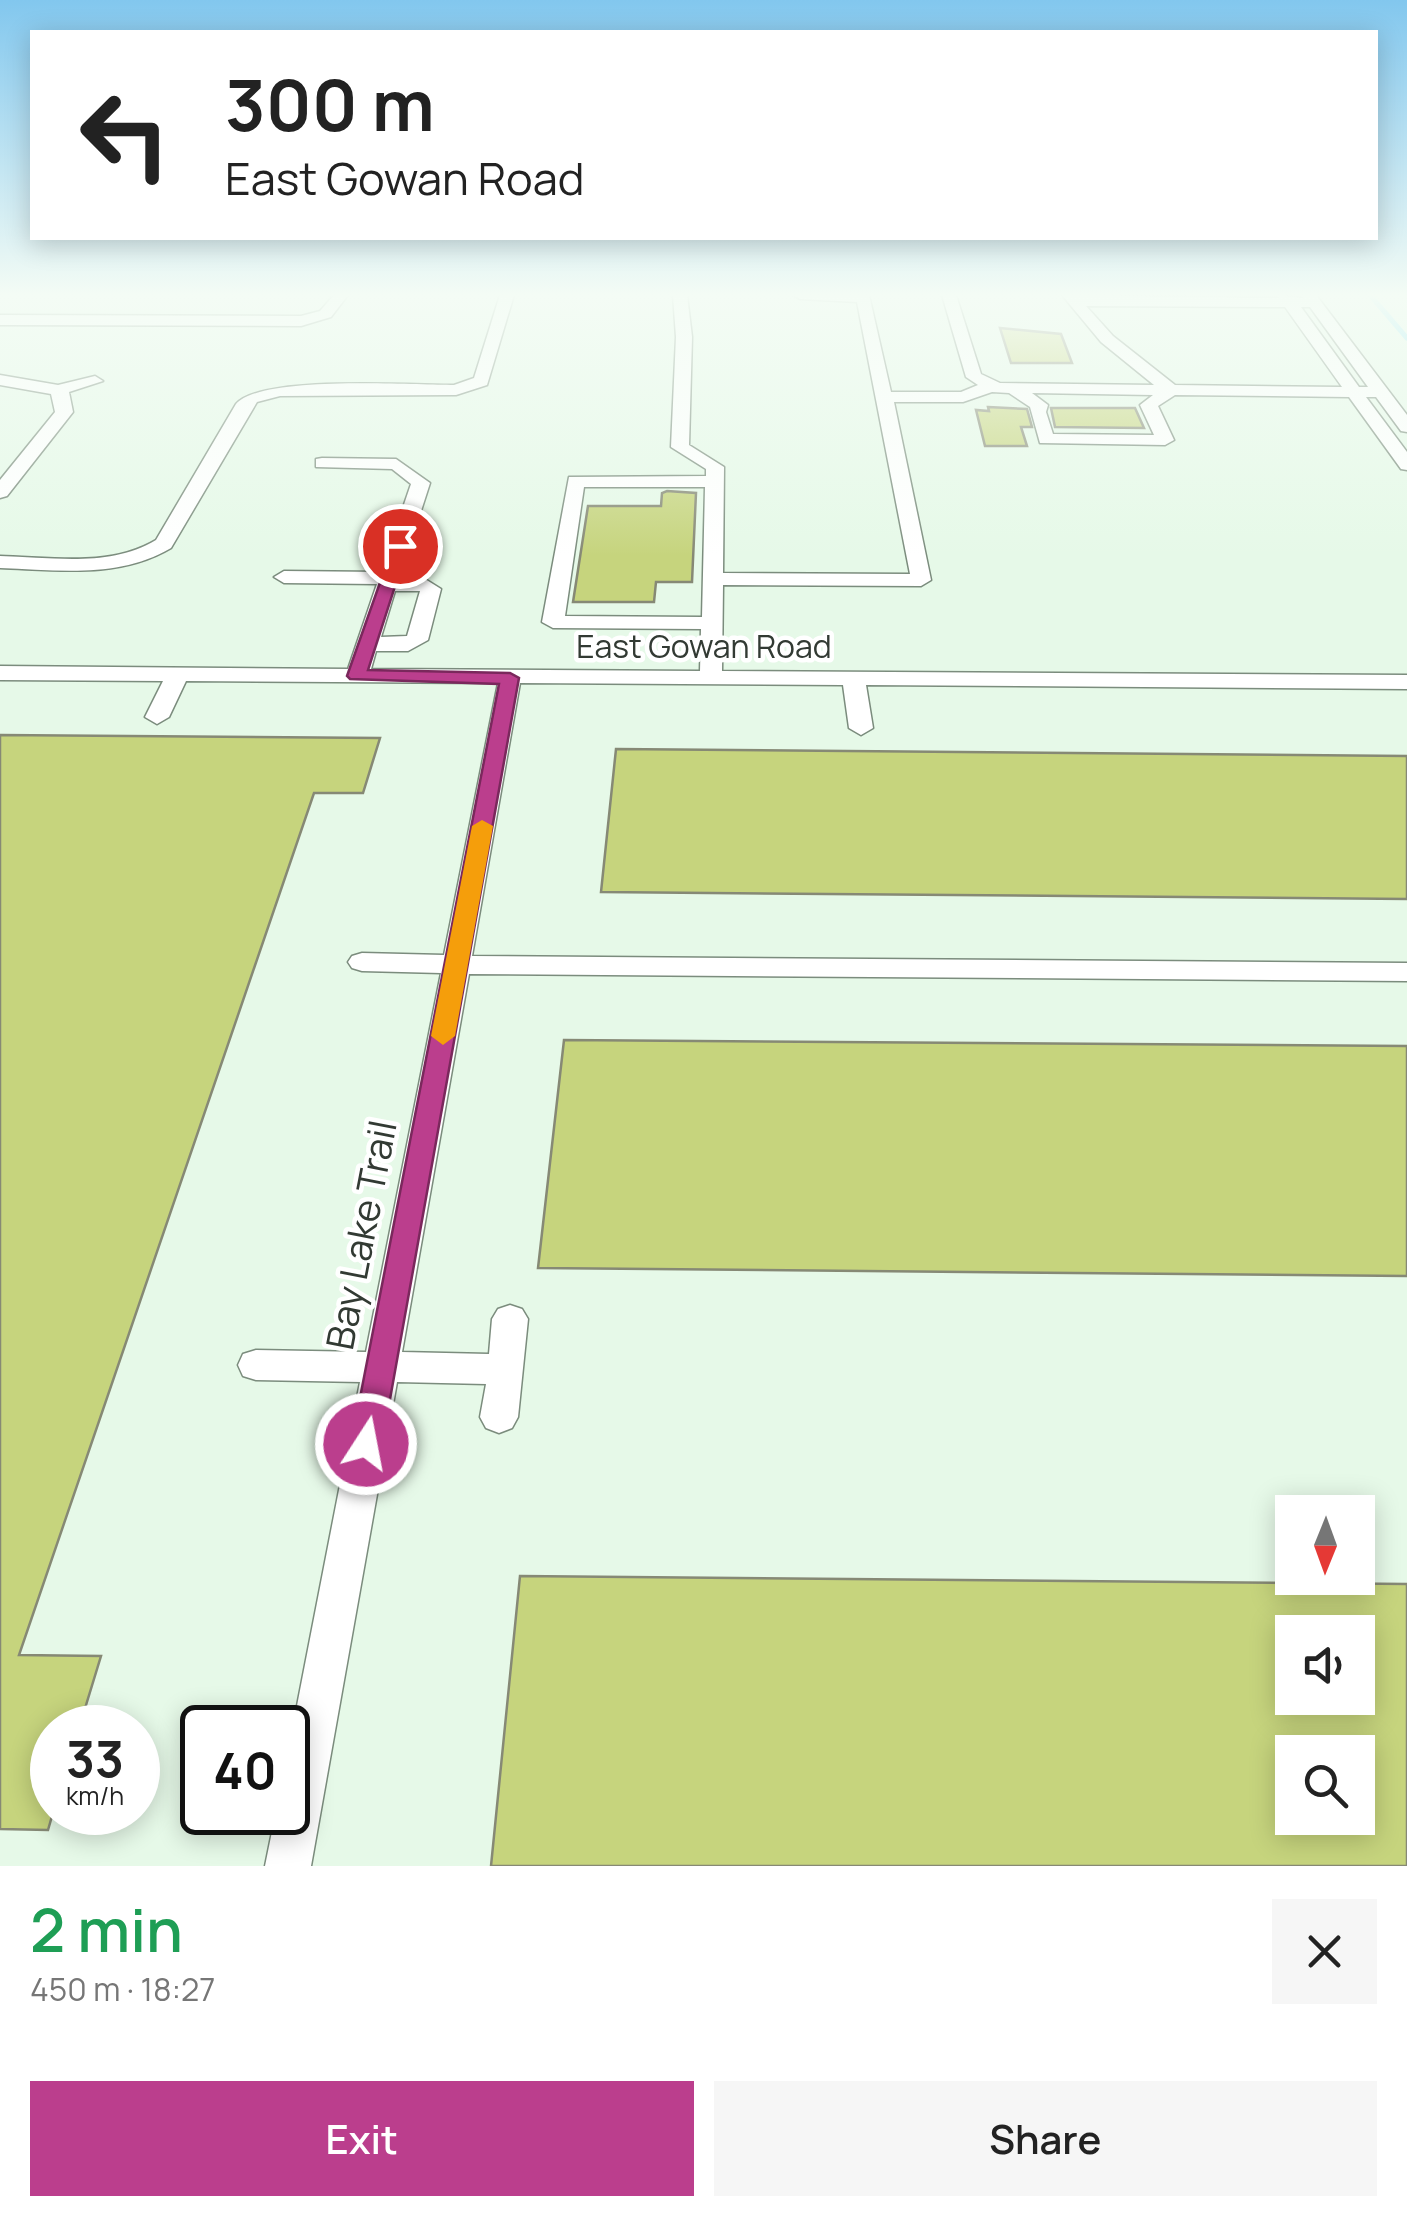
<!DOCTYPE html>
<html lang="en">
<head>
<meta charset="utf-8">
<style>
  body { margin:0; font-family:Manrope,sans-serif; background:#f6f6f6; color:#222; height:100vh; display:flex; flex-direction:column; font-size:38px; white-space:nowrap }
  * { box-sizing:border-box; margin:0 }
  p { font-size:32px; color:#767676 }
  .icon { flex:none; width:55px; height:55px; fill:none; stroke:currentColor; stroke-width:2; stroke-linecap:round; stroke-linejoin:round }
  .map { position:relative; height:1866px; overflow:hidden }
  .details { display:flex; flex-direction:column; background:#fff; flex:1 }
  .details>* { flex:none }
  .hud { position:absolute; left:30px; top:30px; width:1348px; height:210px; border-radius:0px; box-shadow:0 5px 25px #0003; background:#fff; color:#222; overflow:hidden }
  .needle { width:65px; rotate:181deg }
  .buttons { position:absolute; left:1275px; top:1495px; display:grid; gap:20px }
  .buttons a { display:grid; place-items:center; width:100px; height:100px; border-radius:0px; background:#fff; box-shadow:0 5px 25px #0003; font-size:50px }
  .speed { position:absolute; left:30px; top:1705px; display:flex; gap:20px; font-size:50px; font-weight:700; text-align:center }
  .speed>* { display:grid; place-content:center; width:130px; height:130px; border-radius:50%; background:#fff; box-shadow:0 5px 25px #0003; line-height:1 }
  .speed small { font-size:25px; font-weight:400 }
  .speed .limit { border:5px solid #111; border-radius:15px; background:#fff; color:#111 }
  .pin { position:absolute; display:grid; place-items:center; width:85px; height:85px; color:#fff; margin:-42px; border:5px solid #fff; border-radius:50%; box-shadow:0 2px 10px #0007 }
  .me { position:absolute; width:110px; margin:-55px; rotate:11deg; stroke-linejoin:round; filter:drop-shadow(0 0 8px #0008) }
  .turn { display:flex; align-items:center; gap:35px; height:210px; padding:0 30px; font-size:45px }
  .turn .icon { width:130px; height:130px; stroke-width:2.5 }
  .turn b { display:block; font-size:70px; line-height:85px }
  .round { display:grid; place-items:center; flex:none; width:105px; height:105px; border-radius:0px; background:#f6f6f6 }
  .head { display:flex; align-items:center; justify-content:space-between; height:170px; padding:0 30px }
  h1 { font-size:60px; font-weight:600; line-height:75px; color:#1e9e55 }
  .primary-button { display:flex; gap:20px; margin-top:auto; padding:20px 30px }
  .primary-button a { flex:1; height:115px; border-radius:0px; background:#bb3e8d; color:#fff; font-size:40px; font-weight:600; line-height:115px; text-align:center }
  .primary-button a+a { background:#f6f6f6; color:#222 }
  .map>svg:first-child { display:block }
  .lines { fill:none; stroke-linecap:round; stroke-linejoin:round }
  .stream { stroke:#8ae3f8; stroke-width:5 }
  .building { fill:#c6d47d; stroke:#868975; stroke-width:2.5; fill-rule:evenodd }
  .minor-casing { stroke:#7b8c7d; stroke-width:3 }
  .minor { fill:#fff; fill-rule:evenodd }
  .route { fill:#bb3e8d; stroke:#7a285c; stroke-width:2.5 }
  .slow { fill:#f59e0b }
  .labels { text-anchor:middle; stroke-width:9; stroke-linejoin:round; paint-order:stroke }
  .street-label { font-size:32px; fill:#323a33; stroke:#fff }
  .near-street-label { font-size:38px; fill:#323a33; stroke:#fff }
</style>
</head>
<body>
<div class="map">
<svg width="1407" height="1866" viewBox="0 0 1407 1866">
  <rect width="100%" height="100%" fill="#e6f9e8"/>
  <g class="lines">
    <path class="stream" d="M1370,295L1407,338"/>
  </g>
  <path class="building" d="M1000,328L1061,334L1072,363H1011Z
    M988,407L1027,409L1032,427H1021L1027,446H985L976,410L989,411Z
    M1051,408H1135L1144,428L1055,427Z
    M667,491L696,493L692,582H656L654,602H573L588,506H661L662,493Z
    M0,735L380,738L363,793H314L19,1655L101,1656L79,1728H52V1816L48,1830L0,1829Z
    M616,749L1407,756V899L601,892Z
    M564,1040L1407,1046V1276L538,1268Z
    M520,1576L1407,1584V1866H491ZM1292,1632H1358V1698H1292ZM1292,1752H1358V1818H1292Z"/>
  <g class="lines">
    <defs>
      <path id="minor" d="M334,295H348L331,317L301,326L0,325V315L301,316L320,311Z
        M500,295H514L487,385L456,395L280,396L257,402L171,548C119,579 58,570 0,568V556C52,557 109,568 156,540L236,404C261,375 411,385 454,385L474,378Z
        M673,295H687L692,337L689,445L724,467L723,573L910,574L857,302L800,299L793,295H869L891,392H961L978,385L966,377L942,295H956L981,374L1000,383L1154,385L1101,342L1062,295L1279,298L1277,295L1303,298L1301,295H1316L1407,415V432L1401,431L1376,397H1366L1407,452V470L1401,469L1349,397L1175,395L1158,406L1174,440L1165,445L1040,443L1030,407L1009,393L992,392L963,402H894L931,580L921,586L723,585L722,671L1407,675V689L866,685L873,728L861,735L849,728L843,685L520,683L472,956L1407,963V981L469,974L402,1352L489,1354L492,1319L498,1309L510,1305L522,1309L528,1319L518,1417L512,1428L499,1433L486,1428L480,1417L486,1384L397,1382L311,1866H265L276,1812H288V1752L360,1382L256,1380L243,1376L238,1365L243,1354L256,1350L366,1352L441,973L362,971L352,968L348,962L352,956L362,953L444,955L498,683L186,681L169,717L157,724L145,717L163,681L0,680V666L348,669L377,584L284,583L274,577L284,571L381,572L411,484L392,469L316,467V459L322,458L396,459L430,483L399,579H425L441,589L428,640L408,651H376L371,669L700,671L701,629L553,628L542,622L569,477L706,476V469L671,447L676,337ZM1086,306L1285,307L1342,387L1175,385L1113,336ZM1301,307H1310L1368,387H1359ZM1032,393L1153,395L1140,405L1154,435L1053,434L1046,412L1048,405ZM584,487H705L702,617L565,616ZM395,591H420L407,636L381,637Z
        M0,375L58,385L95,376L103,381L69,392L73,412L7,496L0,498V480L55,412L51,394L0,385Z"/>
    </defs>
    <use href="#minor" class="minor-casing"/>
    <use href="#minor" class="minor"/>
  </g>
  <linearGradient id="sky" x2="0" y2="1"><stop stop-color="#82c7ee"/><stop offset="0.53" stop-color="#f4fcf5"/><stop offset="1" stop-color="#f4fcf5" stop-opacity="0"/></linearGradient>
  <rect width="1407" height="556" fill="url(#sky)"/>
  <path class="route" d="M394,543L408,546L368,670L510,673L519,678L382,1444L378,1453L366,1457L355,1453L351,1444L499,684L350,679L347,676Z"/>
  <path class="slow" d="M482,820L493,826L455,1036L443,1045L431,1036L472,826Z"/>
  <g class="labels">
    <g class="street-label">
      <text x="704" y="658">East Gowan Road</text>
    </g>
    <g class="near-street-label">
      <text transform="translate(362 1235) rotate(-79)" y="13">Bay Lake Trail</text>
    </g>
  </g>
</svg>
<div class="buttons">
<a><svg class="needle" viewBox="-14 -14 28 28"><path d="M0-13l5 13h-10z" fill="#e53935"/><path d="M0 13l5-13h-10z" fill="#767676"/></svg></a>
<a><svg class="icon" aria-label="sound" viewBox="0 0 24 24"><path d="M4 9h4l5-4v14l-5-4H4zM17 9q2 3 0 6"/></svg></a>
<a><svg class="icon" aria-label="search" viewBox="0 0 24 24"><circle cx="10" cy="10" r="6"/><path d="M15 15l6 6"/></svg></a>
</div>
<div class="speed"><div>33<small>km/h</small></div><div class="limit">40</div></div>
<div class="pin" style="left:400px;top:546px;background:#d93025"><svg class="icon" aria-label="arrive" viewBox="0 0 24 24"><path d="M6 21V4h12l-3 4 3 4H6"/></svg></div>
<svg class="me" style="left:366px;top:1444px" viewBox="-20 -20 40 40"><circle r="17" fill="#bb3e8d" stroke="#fff" stroke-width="3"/><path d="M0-11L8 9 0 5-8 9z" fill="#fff"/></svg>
<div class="hud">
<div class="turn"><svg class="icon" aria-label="left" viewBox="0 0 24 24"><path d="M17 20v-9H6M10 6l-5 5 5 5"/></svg><div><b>300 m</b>East Gowan Road</div></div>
</div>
</div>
<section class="details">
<div class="head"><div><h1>2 min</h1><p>450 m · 18:27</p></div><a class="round"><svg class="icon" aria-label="close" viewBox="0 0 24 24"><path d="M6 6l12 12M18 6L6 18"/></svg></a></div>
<div class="primary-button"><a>Exit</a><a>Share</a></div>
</section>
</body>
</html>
